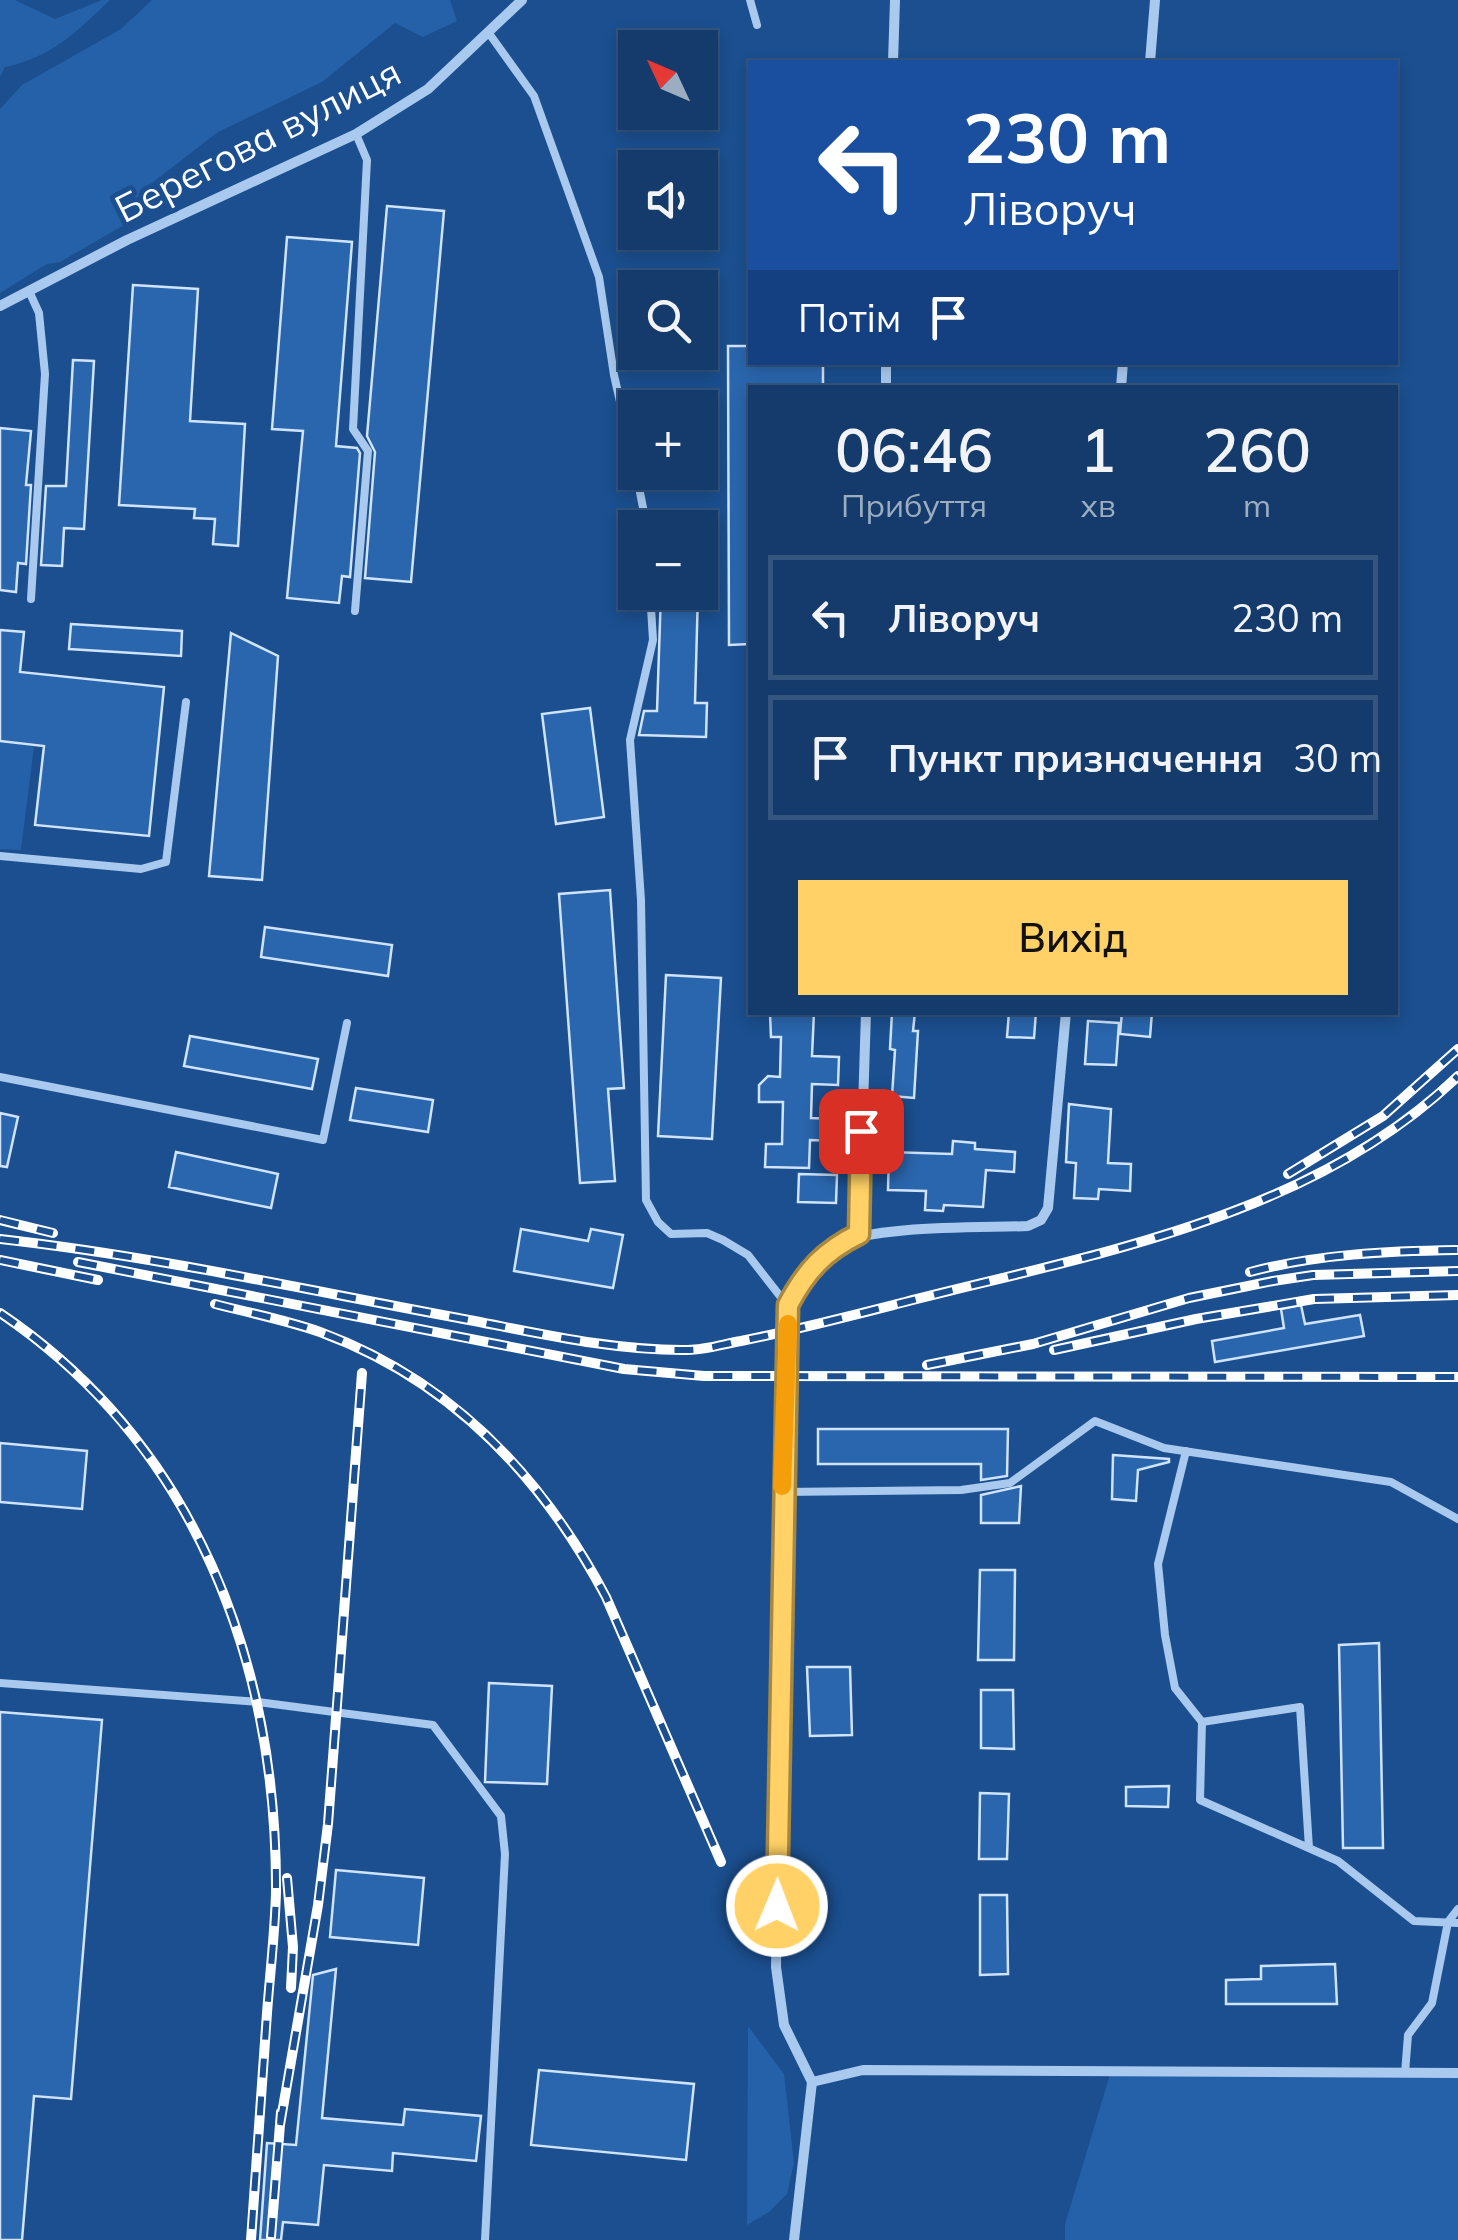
<!DOCTYPE html>
<html lang="uk">
<head>
<meta charset="utf-8">
<style>
  body { margin:0; font-family:Mulish,sans-serif; background:#1d4271; color:#f1f3f6; height:100vh; display:flex; flex-direction:column; font-size:38px; white-space:nowrap }
  * { box-sizing:border-box; margin:0 }
  p { font-size:32px; color:#9dadc1 }
  .icon { flex:none; width:55px; height:55px; fill:none; stroke:currentColor; stroke-width:2; stroke-linecap:round; stroke-linejoin:round }
  .map { position:relative; flex:1; overflow:hidden }
  .sheet { position:absolute; left:748px; top:385px; width:650px; height:630px; display:flex; flex-direction:column; background:#143b6b; border-radius:0px; box-shadow:0 5px 15px #0003,0 0 0 2px #33557e }
  .sheet>* { flex:none }
  .top-card { position:absolute; left:748px; top:60px; width:650px; height:305px; border-radius:0px; box-shadow:0 5px 15px #0003,0 0 0 2px #33557e; background:#1a4fa0; color:#fff; overflow:hidden }
  .needle { width:65px; rotate:314deg }
  .controls { position:absolute; left:618px; top:30px; display:grid; gap:20px }
  .controls a { display:grid; place-items:center; width:100px; height:100px; border-radius:0px; background:#143b6b; box-shadow:0 5px 15px #0003,0 0 0 2px #33557e; font-size:50px }
  .pin { position:absolute; display:grid; place-items:center; width:85px; height:85px; color:#fff; margin:-42px; border-radius:20px; box-shadow:0 5px 15px #0006 }
  .me { position:absolute; width:110px; margin:-55px; rotate:1deg; stroke-linejoin:round; filter:drop-shadow(0 0 8px #0008) }
  .turn { display:flex; align-items:center; gap:35px; height:210px; padding:0 50px; font-size:45px }
  .turn .icon { width:130px; height:130px; stroke-width:2.5 }
  .turn b { display:block; font-size:70px; line-height:85px }
  .then { display:flex; align-items:center; height:95px; padding:0 50px; background:#0003; gap:20px; font-size:38px }
  .eta { display:flex; justify-content:space-evenly; align-items:center; height:170px; text-align:center }
  .eta b { font-size:60px; font-weight:600; line-height:70px }
  .primary-button { display:flex; gap:20px; margin-top:auto; padding:20px 50px }
  .primary-button a { flex:1; height:115px; border-radius:0px; background:#ffd166; color:#111; font-size:40px; font-weight:600; line-height:115px; text-align:center }
  ul { padding:0; list-style:none }
  li { display:flex; align-items:center; gap:30px; height:125px; margin:0 20px 15px; padding:0 30px; border:5px solid #33557e; border-radius:0px }
  li div { flex:1 }
  li b { display:block; font-size:38px }
  li em { font-style:normal }
  .map>svg:first-child { display:block }
  .green { fill:#2461a8 }
  .building { fill:#2a66ad; stroke:#cfe3fa; stroke-width:2.5 }
  .lines { fill:none; stroke-linecap:round; stroke-linejoin:round }
  .service { stroke:#a9c9ee; stroke-width:8 }
  .minor { stroke:#a9c9ee; stroke-width:10 }
  .rail-casing { stroke:#fff; stroke-width:10 }
  .rail { stroke:#1b4f8f; stroke-width:6; stroke-dasharray:19; stroke-linecap:butt }
  .route-casing { stroke:#a68842; stroke-width:25 }
  .route { stroke:#ffd166; stroke-width:18 }
  .slow { stroke:#f59e0b; stroke-width:18 }
  .labels { text-anchor:middle; stroke-width:10; stroke-linejoin:round; paint-order:stroke }
  .street-label { font-size:38px; fill:#fff; stroke:#1b4f8f }
</style>
</head>
<body>
<div class="map">
<svg width="1458" height="2240" viewBox="0 0 1458 2240">
  <rect width="100%" height="100%" fill="#1b4f8f"/>
  <path class="green" d="M0,0H15L55,19L102,0H110C76,32 53,57 5,67L0,77Z
    M152,0H450L457,21L423,37L395,23L322,82L218,132L148,186L150,210L60,262L47,264L0,293V109L22,85L121,29Z
    M0,741L34,747L21,850L0,849Z
    M748,2026L784,2074L794,2163L787,2194L769,2212L747,2225Z
    M1111,2071H1458V2240H1065V2224Z"/>
  <path class="building" d="M387,206L444,211L411,582L365,578L375,452L367,436Z
    M287,237L352,242L336,446L357,448L360,453L350,577L342,576L339,603L287,598L303,431L272,429Z
    M133,285L198,289L190,421L245,424L238,546L213,544L215,519L194,518L195,509L119,505Z
    M728,346H750V362H823V388H750V644L729,645Z
    M73,360L94,361L84,529L64,528L62,566L41,565L46,486H66Z
    M0,428L31,431L26,485H31L26,564L18,563L16,592L0,590Z
    M661,592H698L695,703H707L706,737L639,735L644,711H657Z
    M71,624L182,631L181,656L69,649Z
    M0,630L24,632L20,672L164,687L149,836L35,825L44,746L0,741Z
    M231,633L278,656L262,880L209,876Z
    M590,708L604,817L556,824L542,714Z
    M610,890L624,1088L608,1089L615,1181L580,1183L559,894Z
    M265,927L392,945L388,976L261,957Z
    M666,975L721,978L712,1139L658,1136Z
    M814,1012L812,1056L839,1057L838,1085L812,1084L811,1118L836,1119L835,1141L810,1140L809,1168L765,1167L766,1144H782L783,1102H759V1085L768,1076L780,1077L781,1037H771L770,1013Z
    M892,1012H915L913,1031H918L914,1098L892,1096L895,1050L890,1049Z
    M1009,1012H1036L1034,1038L1007,1037Z
    M1122,1012H1152L1150,1037L1120,1034Z
    M1088,1021L1119,1023L1116,1065L1085,1064Z
    M190,1036L318,1059L312,1089L184,1066Z
    M356,1088L433,1100L428,1132L350,1120Z
    M1069,1104L1111,1109L1108,1163L1131,1164L1130,1191L1099,1189L1098,1199L1074,1198L1076,1163L1066,1162Z
    M0,1113L18,1117L7,1167L0,1166Z
    M953,1141L975,1143V1149L1015,1152L1014,1172L986,1170L983,1207L944,1205L943,1211L925,1210L926,1191L888,1190L889,1152L952,1154Z
    M176,1152L278,1174L271,1208L169,1187Z
    M799,1174L837,1175L836,1203L798,1202Z
    M521,1229L588,1241L591,1229L623,1235L613,1288L514,1271Z
    M1301,1305L1305,1324L1360,1315L1364,1336L1215,1362L1212,1341L1284,1328L1281,1309Z
    M818,1429H1008L1007,1476L981,1480V1464H818Z
    M0,1443L87,1451L82,1509L0,1502Z
    M1113,1455L1169,1459V1462L1138,1470L1136,1501L1112,1499Z
    M1021,1486L1019,1523H981V1495Z
    M980,1570H1015L1014,1660H978Z
    M1379,1643L1383,1848H1343L1339,1645Z
    M807,1667H850L852,1735L810,1736Z
    M489,1683L552,1686L547,1784L485,1782Z
    M981,1690H1013L1014,1749L981,1748Z
    M0,1712L102,1720L71,2099L34,2096L22,2240H0Z
    M1169,1786L1168,1807L1126,1806V1787Z
    M980,1793L1009,1794L1007,1859H979Z
    M336,1870L424,1878L418,1945L330,1937Z
    M980,1895H1007L1008,1974L980,1975Z
    M1335,1964L1337,2004H1226V1980L1261,1979V1966Z
    M336,1969L322,2118L403,2125L405,2109L481,2116L476,2161L393,2153L392,2171L324,2165L318,2225L283,2222L281,2240H260L267,2143L296,2145L313,1975Z
    M539,2070L694,2084L686,2160L531,2145Z"/>
  <g class="lines">
    <path class="service" d="M750,0L757,25
      M488,32L534,96L599,277L614,375L635,468
      M29,291L39,313L45,374L31,599
      M636,472L647,528
      M650,592L653,640L630,740L641,900L646,1200L658,1222L671,1234L707,1233L723,1240L748,1255L787,1305
      M355,611L368,451L353,429L367,160L356,134
      M0,856L141,869L166,862L186,702
      M0,1077L323,1140L347,1023
      M1186,1451L1158,1564L1165,1635L1175,1688L1202,1722L1200,1800L1338,1861L1414,1921L1458,1923
      M782,1492L961,1490L1010,1483L1095,1421L1164,1448L1391,1482L1458,1519
      M0,1683L258,1702L433,1725L501,1816L505,1854L485,2240
      M1202,1722L1300,1707L1309,1848
      M1405,2073L1408,2035L1432,2003L1448,1922L1458,1909"/>
    <path class="minor" d="M893,62L895,0
      M1150,62L1155,0
      M0,306L127,240L356,134L428,89L522,0
      M886,388V362
      M1121,388L1123,362
      M859,1234L866,1012
      M812,2082L863,2070L1458,2073
      M794,2240L812,2082L784,2025L776,1967L787,1305C799,1283 813,1258 836,1245C872,1225 982,1228 1028,1226L1041,1220L1048,1208L1066,1012"/>
    <defs>
      <path id="rail" d="M1288,1174L1383,1116L1458,1049
        M0,1220L53,1233
        M0,1239C153,1256 302,1289 453,1317C530,1331 609,1351 688,1350C705,1350 724,1344 741,1341C796,1330 850,1316 905,1302C1097,1253 1310,1218 1458,1076
        M0,1260L98,1280
        M78,1262L624,1369L704,1376L1458,1377
        M1250,1272C1318,1254 1388,1251 1458,1250
        M215,1304C250,1313 286,1320 320,1332C451,1380 542,1476 606,1597L721,1862
        M0,1313C196,1445 277,1663 276,1892C275,1932 270,1973 267,2013C262,2089 256,2164 251,2240
        M1054,1350L1196,1319L1314,1299L1458,1295
        M927,1365L1033,1344L1189,1298L1273,1281L1313,1275L1458,1271
        M287,1878L293,1947L291,1988
        M280,2125L318,1905L328,1824L362,1373
        M271,2237L281,2112"/>
    </defs>
    <use href="#rail" class="rail-casing"/>
    <use href="#rail" class="rail"/>
  </g>
  <g class="lines">
    <defs>
      <path id="route" d="M777,1906L788,1305C806,1271 824,1251 859,1234L861,1131"/>
    </defs>
    <use href="#route" class="route-casing"/>
    <use href="#route" class="route"/>
    <path class="slow" d="M782,1486L788,1324"/>
  </g>
  <g class="labels">
    <g class="street-label">
      <text transform="translate(258 141) rotate(-27)" y="13">Берегова вулиця</text>
    </g>
  </g>
</svg>
<div class="controls">
<a><svg class="needle" viewBox="-14 -14 28 28"><path d="M0-13l5 13h-10z" fill="#e53935"/><path d="M0 13l5-13h-10z" fill="#9dadc1"/></svg></a>
<a><svg class="icon" aria-label="sound" viewBox="0 0 24 24"><path d="M4 9h4l5-4v14l-5-4H4zM17 9q2 3 0 6"/></svg></a>
<a><svg class="icon" aria-label="search" viewBox="0 0 24 24"><circle cx="10" cy="10" r="6"/><path d="M15 15l6 6"/></svg></a>
<a>+</a>
<a>−</a>
</div>
<div class="pin" style="left:861px;top:1131px;background:#d93025"><svg class="icon" aria-label="arrive" viewBox="0 0 24 24"><path d="M6 21V4h12l-3 4 3 4H6"/></svg></div>
<svg class="me" style="left:777px;top:1906px" viewBox="-20 -20 40 40"><circle r="17" fill="#ffd166" stroke="#fff" stroke-width="3"/><path d="M0-11L8 9 0 5-8 9z" fill="#fff"/></svg>
<div class="top-card">
<div class="turn"><svg class="icon" aria-label="left" viewBox="0 0 24 24"><path d="M17 20v-9H6M10 6l-5 5 5 5"/></svg><div><b>230 m</b>Ліворуч</div></div>
<div class="then">Потім<svg class="icon" aria-label="arrive" viewBox="0 0 24 24"><path d="M6 21V4h12l-3 4 3 4H6"/></svg></div>
</div>
<section class="sheet">
<div class="eta">
<div><b>06:46</b><p>Прибуття</p></div>
<div><b>1</b><p>хв</p></div>
<div><b>260</b><p>m</p></div>
</div>
<ul>
<li><svg class="icon" aria-label="left" viewBox="0 0 24 24"><path d="M17 20v-9H6M10 6l-5 5 5 5"/></svg><div><b>Ліворуч</b></div><em>230 m</em></li>
<li><svg class="icon" aria-label="arrive" viewBox="0 0 24 24"><path d="M6 21V4h12l-3 4 3 4H6"/></svg><div><b>Пункт призначення</b></div><em>30 m</em></li>
</ul>
<div class="primary-button"><a>Вихід</a></div>
</section>
</div>
</body>
</html>
